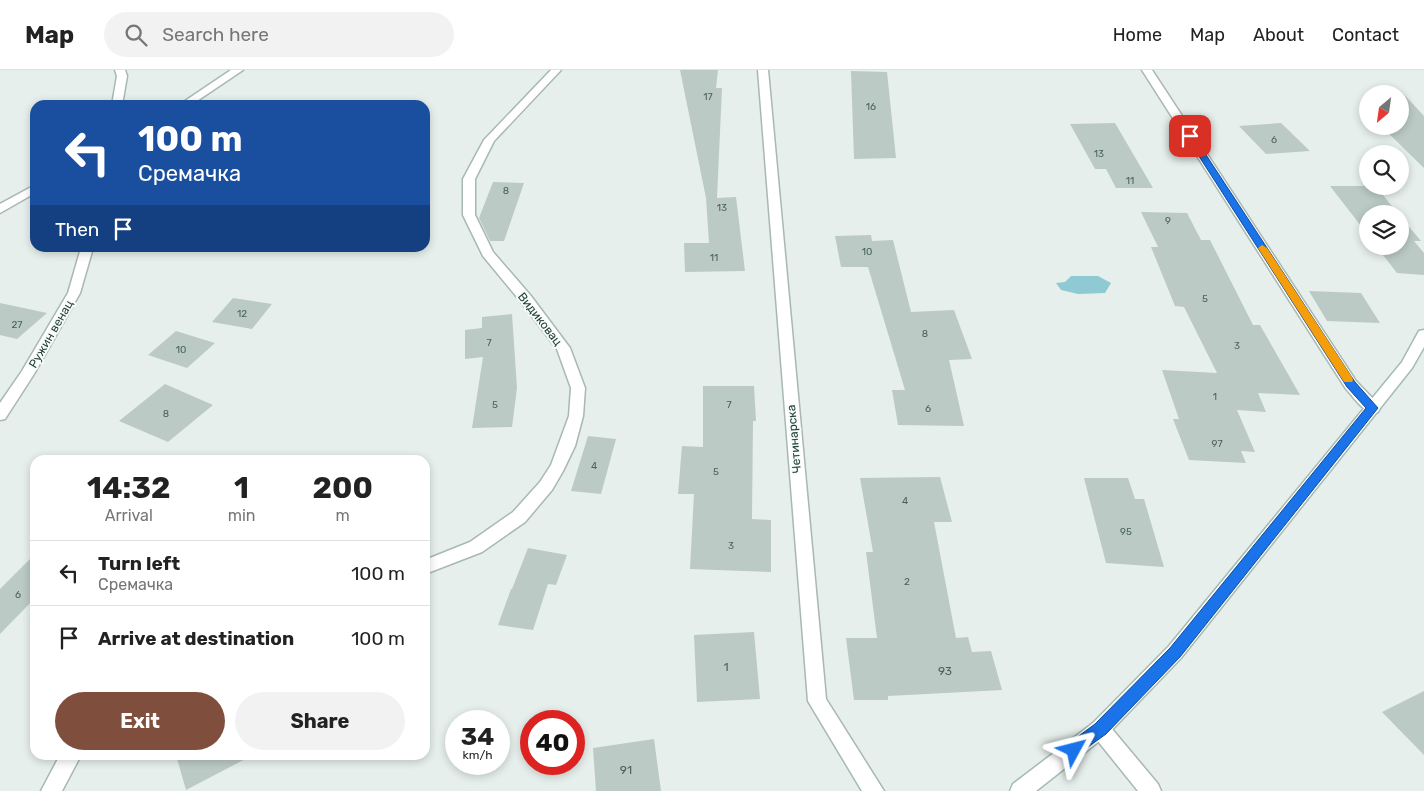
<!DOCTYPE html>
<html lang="en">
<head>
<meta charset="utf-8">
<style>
  body { margin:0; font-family:Rubik,sans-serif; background:#f2f2f2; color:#222; height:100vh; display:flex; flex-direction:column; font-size:19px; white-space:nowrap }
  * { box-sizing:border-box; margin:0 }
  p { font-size:16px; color:#767676 }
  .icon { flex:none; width:28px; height:28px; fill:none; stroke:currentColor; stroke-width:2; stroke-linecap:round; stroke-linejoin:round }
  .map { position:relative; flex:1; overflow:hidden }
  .details { position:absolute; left:30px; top:385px; width:400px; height:305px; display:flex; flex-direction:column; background:#fff; border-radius:15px; box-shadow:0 2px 8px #0003 }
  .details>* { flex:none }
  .hud { position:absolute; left:30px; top:30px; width:400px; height:152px; border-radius:15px; box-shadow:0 2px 8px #0003; background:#1a4fa0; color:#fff; overflow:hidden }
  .needle { width:32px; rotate:209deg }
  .fabs { position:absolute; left:1359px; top:15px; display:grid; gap:10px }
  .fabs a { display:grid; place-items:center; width:50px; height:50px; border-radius:50%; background:#fff; box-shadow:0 2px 8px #0003; font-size:25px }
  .speed { position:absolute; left:445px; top:640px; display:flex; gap:10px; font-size:25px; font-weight:700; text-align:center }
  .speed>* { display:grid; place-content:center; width:65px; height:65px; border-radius:50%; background:#fff; box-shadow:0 2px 8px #0003; line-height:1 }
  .speed small { font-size:12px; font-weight:400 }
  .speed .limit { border:8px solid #d22; background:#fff; color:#111 }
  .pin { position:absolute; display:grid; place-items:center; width:42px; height:42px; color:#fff; margin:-21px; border-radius:10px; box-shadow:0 2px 8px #0006 }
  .me { position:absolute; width:55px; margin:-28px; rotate:52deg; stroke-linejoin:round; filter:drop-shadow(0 0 4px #0008) }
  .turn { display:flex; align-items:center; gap:18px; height:105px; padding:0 25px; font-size:22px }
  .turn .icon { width:65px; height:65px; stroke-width:2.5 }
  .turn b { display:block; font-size:35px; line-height:42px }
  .then { display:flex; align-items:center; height:48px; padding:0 25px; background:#0003; gap:10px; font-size:19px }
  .eta { display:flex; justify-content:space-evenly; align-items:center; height:85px; text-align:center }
  .eta b { font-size:30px; font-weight:700; line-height:35px }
  .button { display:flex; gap:10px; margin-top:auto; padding:10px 25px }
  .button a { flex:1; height:58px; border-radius:30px; background:#804e3d; color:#fff; font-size:20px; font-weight:700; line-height:58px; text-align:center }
  .button a+a { background:#f2f2f2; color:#222 }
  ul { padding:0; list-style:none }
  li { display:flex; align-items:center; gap:15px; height:65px; padding:0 25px; border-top:1px solid #e0e0e0 }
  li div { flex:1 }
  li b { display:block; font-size:19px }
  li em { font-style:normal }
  header { display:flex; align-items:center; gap:30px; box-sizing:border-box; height:70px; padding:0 25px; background:#fff; border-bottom:1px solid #e0e0e0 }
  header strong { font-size:24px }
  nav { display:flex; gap:28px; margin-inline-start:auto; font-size:18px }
  .search { width:350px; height:45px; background:#f2f2f2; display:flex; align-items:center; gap:12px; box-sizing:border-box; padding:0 18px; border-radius:28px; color:#767676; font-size:19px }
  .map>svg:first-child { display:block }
  .water { fill:#8ec9d4 }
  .building { fill:#bbcac4 }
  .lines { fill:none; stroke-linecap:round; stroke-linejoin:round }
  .street-casing { stroke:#a8b8b2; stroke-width:3 }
  .secondary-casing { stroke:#a4bbb3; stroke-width:3 }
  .street { fill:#fff; fill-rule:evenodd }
  .secondary { fill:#fff; fill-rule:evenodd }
  .route { fill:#1a73e8; stroke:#114b97 }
  .slow { fill:#f59e0b }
  .labels { text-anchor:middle; stroke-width:4; stroke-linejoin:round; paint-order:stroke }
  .number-label { font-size:10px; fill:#4a645c }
  .street-label { font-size:12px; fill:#24423a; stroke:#f7fbf9 }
  .near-number-label { font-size:12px; fill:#4a645c }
</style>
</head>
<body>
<header>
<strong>Map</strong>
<div class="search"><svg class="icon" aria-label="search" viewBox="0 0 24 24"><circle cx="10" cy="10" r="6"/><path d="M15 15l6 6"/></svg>Search here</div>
<nav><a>Home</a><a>Map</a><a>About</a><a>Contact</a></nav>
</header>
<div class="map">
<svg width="1424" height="721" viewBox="0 0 1424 721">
  <rect width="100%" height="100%" fill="#e6efeb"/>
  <path class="water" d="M1071,206H1098L1111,213L1105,223L1078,224L1061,220L1056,213L1065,212Z"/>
  <path class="building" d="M680,0H718L716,18H722L717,128L736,127L745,201L685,202L684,173H709L706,128Z
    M851,1L887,2L896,88L854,89Z
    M1401,21L1424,46V98L1381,56H1400V24H1386Z
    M1115,53L1153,118H1116L1106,99H1095L1070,54Z
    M1281,53L1310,81L1266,84L1239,56Z
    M493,112L524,113L504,171H490L479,148Z
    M1330,116H1376L1398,144H1368V165Z
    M1141,142L1187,143L1201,170H1210L1253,255H1260L1300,325L1258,323L1266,342L1237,340L1255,382L1241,381L1246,393L1189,390L1173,349H1179L1162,300L1217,303L1184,237L1175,236L1151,177H1158Z
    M1400,146L1421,171H1414L1424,183V205L1397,203L1376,176H1400Z
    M871,165L872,171L893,170L911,242L954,240L972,289L949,290L964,356L898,355L892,320H905L868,197H841L835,166Z
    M1309,221L1361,223L1380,253L1327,251Z
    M233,228L272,234L252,259L212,252Z
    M0,233L47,243L17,269L0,265Z
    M512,244L517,318L512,357L472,358L483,287L465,289V260L482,258V247Z
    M176,261L215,273L187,298L148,285Z
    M165,314L213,335L168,372L119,351Z
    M703,316H754L756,351H753L752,449L771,450V502L690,499L694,424H678L682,376L703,377Z
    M588,366L616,369L601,424L571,421Z
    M940,407L952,452H934L956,568L968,567L972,582L991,581L1002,620L888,626V630H854L846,568H877L866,482H873L860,408Z
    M1084,408H1128L1135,429H1144L1164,497L1106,493Z
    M528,478L567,485L556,515L548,514L533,560L498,555L511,519H512Z
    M35,484V528L0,564V519Z
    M754,562L760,629L697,632L694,565Z
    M1424,621V685L1382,642Z
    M654,669L661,721H596L593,678Z
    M176,685H253L186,720Z"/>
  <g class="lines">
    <defs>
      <path id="street" d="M115,0H125L127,6L122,35H112L117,6Z
        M231,0H243L191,35H179Z
        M551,0H561L494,71L475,109V145L493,182L531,226L570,278L585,318L583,346L575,376L563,401L552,420L525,452L482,482L425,504V490L470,472L513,442L540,412L551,395L569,346L571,318L557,279L521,232L483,186L463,145V109L484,70Z
        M758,0H768L826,629L884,721H862L808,631Z
        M1142,0H1152L1356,311L1378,334L1380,338L1378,342C1365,346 1354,327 1346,319Z
        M35,115V123L0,143V134Z
        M81,178H93L80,223L34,304L5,349L0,350V333L22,301L68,223Z
        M1100,650L1107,653L1158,714L1161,721H1138L1093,665L1090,659L1093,653Z
        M60,685H81L62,721H41Z"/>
      <path id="secondary" d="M1424,260V277L1412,298L1181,588L1107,665L1036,721H1010L1013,714L1093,653L1169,576L1402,292L1419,261Z"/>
    </defs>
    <use href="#street" class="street-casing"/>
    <use href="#secondary" class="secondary-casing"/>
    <use href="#street" class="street"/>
    <use href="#secondary" class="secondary"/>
  </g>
  <path class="route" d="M1187,65H1193L1355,312L1378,338L1180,587L1106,664L1074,687L1068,685L1066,680L1068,674L1095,654L1170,578L1366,338L1347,317L1186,66Z"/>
  <path class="slow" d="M1262,175L1267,178L1352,307L1353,310L1352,312H1344L1258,178Z"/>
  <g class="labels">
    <g class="number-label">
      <text x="708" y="30">17</text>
      <text x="871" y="40">16</text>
      <text x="1274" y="73">6</text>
      <text x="1099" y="87">13</text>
      <text x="1130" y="114">11</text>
      <text x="506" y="124">8</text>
      <text x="722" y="141">13</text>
      <text x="1168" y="154">9</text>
      <text x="867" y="185">10</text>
      <text x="714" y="191">11</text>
      <text x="1205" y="232">5</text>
      <text x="242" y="247">12</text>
      <text x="17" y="258">27</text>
      <text x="925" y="267">8</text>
      <text x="489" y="276">7</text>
      <text x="1237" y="279">3</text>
      <text x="181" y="283">10</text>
      <text x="1215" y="330">1</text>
      <text x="495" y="338">5</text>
      <text x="729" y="338">7</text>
      <text x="928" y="342">6</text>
      <text x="166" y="347">8</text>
      <text x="1217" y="377">97</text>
      <text x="594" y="399">4</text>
      <text x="716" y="405">5</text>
      <text x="905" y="434">4</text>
      <text x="1126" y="465">95</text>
      <text x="731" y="479">3</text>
      <text x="907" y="515">2</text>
      <text x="18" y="528">6</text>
    </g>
    <g class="street-label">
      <text transform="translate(540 249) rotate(52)" y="4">Видиковац</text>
      <text transform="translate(51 264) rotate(-60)" y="4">Ружин венац</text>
      <text transform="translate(794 369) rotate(-95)" y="4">Четинарска</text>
    </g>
    <g class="near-number-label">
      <text x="726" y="601">1</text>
      <text x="945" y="605">93</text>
      <text x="626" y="704">91</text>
    </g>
  </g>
</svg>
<div class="fabs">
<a><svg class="needle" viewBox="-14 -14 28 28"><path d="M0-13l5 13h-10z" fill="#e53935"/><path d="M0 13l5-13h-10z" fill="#767676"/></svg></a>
<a><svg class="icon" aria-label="search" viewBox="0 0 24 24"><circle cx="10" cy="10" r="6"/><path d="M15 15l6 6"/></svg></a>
<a><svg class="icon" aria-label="layers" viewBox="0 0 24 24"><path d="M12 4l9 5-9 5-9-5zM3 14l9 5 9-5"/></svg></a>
</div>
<div class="speed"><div>34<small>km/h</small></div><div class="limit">40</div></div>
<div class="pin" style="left:1190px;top:66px;background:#d93025"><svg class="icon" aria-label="arrive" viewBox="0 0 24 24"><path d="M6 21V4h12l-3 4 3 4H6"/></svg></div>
<svg class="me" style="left:1074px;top:680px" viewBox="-20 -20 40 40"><path d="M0-17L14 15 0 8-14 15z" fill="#1a73e8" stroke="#fff" stroke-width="4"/></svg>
<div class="hud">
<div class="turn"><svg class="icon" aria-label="left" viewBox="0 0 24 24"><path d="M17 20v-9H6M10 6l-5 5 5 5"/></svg><div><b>100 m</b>Сремачка</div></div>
<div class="then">Then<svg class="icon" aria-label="arrive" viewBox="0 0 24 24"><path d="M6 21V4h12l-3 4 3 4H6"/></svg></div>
</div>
<section class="details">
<div class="eta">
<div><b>14:32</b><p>Arrival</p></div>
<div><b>1</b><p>min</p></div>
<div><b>200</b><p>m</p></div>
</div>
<ul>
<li><svg class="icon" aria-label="left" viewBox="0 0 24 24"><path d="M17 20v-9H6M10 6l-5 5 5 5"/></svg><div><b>Turn left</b><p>Сремачка</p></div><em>100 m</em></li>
<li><svg class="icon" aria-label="arrive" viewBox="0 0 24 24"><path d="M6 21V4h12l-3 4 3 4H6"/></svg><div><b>Arrive at destination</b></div><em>100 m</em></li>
</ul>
<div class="button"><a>Exit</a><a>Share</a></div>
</section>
</div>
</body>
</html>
